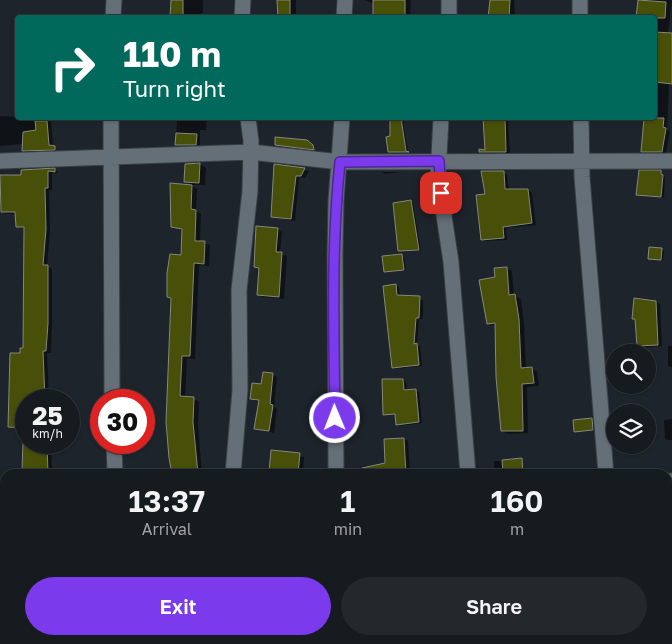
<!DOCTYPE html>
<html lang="en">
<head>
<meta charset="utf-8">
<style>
  body { margin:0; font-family:"Golos Text",sans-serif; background:#23282d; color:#f1f3f6; height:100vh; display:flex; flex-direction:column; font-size:19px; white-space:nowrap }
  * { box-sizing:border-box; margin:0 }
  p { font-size:16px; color:#9ea1a5 }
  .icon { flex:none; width:28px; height:28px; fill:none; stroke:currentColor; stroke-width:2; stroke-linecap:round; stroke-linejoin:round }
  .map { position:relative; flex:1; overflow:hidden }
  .side { position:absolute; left:0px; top:469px; width:672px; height:176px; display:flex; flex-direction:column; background:#161b20; border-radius:15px 15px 0 0; box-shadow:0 1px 4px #0004,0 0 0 1px #35393e }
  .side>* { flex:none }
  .hud { position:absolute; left:15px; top:15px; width:642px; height:105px; border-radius:5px; box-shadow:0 1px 4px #0004,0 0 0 1px #35393e; background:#00695c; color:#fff; overflow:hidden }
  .fabs { position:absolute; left:606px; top:344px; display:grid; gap:10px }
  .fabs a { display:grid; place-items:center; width:50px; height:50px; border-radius:50%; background:#161b20; box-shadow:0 1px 4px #0004,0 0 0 1px #35393e; font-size:25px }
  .speed { position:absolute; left:15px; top:389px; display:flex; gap:10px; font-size:25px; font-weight:700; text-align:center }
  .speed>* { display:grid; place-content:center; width:65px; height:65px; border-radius:50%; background:#161b20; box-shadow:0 1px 4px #0004,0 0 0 1px #35393e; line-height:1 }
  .speed small { font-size:12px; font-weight:400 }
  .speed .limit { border:8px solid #d22; background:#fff; color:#111 }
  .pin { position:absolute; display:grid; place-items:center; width:42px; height:42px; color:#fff; margin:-21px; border-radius:10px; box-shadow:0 2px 8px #0006 }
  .me { position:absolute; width:55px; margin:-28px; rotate:359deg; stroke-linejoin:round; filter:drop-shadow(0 0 4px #0008) }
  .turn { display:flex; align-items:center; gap:18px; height:105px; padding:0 25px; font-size:22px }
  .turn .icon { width:65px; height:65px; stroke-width:2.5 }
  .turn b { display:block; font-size:35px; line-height:42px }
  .eta { display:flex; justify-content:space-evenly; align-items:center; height:85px; text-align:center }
  .eta b { font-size:30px; font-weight:600; line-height:35px }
  .primary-button { display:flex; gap:10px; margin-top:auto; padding:10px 25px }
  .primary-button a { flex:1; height:58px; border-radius:30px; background:#7c3aed; color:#fff; font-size:20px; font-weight:600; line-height:58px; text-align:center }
  .primary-button a+a { background:#23282d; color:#f1f3f6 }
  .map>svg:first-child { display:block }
  .shadow { fill:#0007 }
  .building { fill:#474f08; stroke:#85887c }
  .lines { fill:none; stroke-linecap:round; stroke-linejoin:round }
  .minor-casing { stroke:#394045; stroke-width:17 }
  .minor { stroke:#656f77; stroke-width:15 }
  .route-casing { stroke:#51269a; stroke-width:12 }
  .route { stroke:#7c3aed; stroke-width:9 }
</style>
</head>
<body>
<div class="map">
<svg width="672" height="644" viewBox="0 0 672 644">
  <rect width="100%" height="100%" fill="#1d242b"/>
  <path class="shadow" d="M172,0H203V13H201V18H174L171,16Z
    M279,0H296V18H280Z
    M364,0H411L410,18H378L374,4Z
    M491,0H514L515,18H490Z
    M648,0H672L668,34L672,35V85H669L667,130L670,131L666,153L646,154L642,151L645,120L643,118H655V18Z
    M0,116L51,118L53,147L59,152L28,153L24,150V144L0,146Z
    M177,118H207L206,130H200V146L180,147L176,145Z
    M391,118H414V120L403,121L408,153L389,152L392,137Z
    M485,118H508L510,154H484L480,152L486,151Z
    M200,164L206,168L205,185H191L185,182Z
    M275,165L309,171L305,178L299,177L295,221L273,217Z
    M55,170L59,173H52V190H49L50,232L47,266L52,269V326L51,353H47L49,400H26V442H51L52,471H47V474H23L24,430L9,427L23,386L25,229L18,227L17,214H6L0,211V176H22Z
    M382,172H400L385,174Z
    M503,172L507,174L509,191L528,190L532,193L536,225L506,228L507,240L486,241L482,239L486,195Z
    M660,172L665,177L664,198L637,195Z
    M192,186L197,189L196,211L201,214L200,242L210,245L209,266L199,265L195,359L187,358L185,398L199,401L198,425L202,474H172L167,422L173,299L168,297L182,256L183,231L172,226Z
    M410,201L413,203L421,251H402L399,250Z
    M277,229L282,232L280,254L287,256L284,299L263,297L258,294L260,269L256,266Z
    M661,249L664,251L663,260L650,258Z
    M401,256L404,257L406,271H385Z
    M507,268L512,271L514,296L521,299L524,323L526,369L537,371L539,386L527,387L528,433L508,434L502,431L496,326L488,323L497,278Z
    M395,285L399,287L400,296L423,300V319H419L417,345L420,346L422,366L396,369L393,367Z
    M656,302L660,304L662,346L642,348L638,345L637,320Z
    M668,346H672V367L668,366Z
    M272,374L277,377L274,407L277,409L274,433L256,428L260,401L251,398Z
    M403,380L406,382L407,391L419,392L422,423L399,426L397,424L396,415L384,414Z
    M592,419L594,421L595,431H575Z
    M672,419V440H668L665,439L664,420Z
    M404,439L408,441L410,474H382Z
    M272,451L304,457L303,474H268Z
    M494,461H505L510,474H494Z
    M668,553L671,555L672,563V568L668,569Z
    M46,640H113V644H46Z
    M178,640H198L181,642Z
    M270,641L275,644H258V642Z"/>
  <path class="building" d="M171,0H183V17H170Z
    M277,0H290V18H278Z
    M373,0H405V18H373Z
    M490,0H510L509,18H488Z
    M638,0L666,2L665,18H636Z
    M655,32L672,33V84L655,82Z
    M390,118H401L406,151L409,152H388L386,137L390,136Z
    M483,118H505L506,152H479V149L485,150Z
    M644,118H664L663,127L666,128L662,152H641Z
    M35,121H47L49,145L55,146V150L22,151L23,132L36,130Z
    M176,133L197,134L196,145H175Z
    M275,137L307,140L313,145L314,150L275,145Z
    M200,163L199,183L184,182L185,164Z
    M274,164L305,168L301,176H296L291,219L271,217Z
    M55,168V172L48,171V188H45L46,229L43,265H48V323L46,351H43L45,400H26V428L8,427L10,353H20V348H23L24,227H16L15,212H1L0,175H21V170Z
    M639,170H661V174L663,175L661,197L636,195Z
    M481,171H504L505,189H528L532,223L503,227L504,238L481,240L476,195L485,194Z
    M170,183L192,185L191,209L196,210L195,241H205L204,264L194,263L190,356H182L180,396L194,397L193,422L198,474H172L169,458L166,422L171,298L167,297V273L170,254L181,255L182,229L171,227Z
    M411,200L419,250L398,251L393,203Z
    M256,226L278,228L276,252H282L279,297L257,295L259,268L254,267Z
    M649,247L662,248L661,260L648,259Z
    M402,254L404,270L384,272L382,256Z
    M507,267L509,295L515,294L519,319L521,368L532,367L534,383L522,384L523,431H501L496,377L495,323L487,324L479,280L495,277L494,268Z
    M396,284L397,295L420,296L419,318H416L414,344L417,343L419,365L392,368L383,286Z
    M634,298L656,301L658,345L637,346L635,319H632Z
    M263,372L273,373L270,404L273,405L269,431L254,429L259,400L250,399L252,383L261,384Z
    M382,379H403L404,390L416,389L419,422L396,425L395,414L383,415Z
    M592,418L593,430L574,432L573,420Z
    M404,438L406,474H363L362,468L385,463L384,439Z
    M23,442H47L48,474L22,471Z
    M271,450L300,453L298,474L269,472Z
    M522,458L523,474H503L502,460Z"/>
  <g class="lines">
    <defs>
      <path id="minor" d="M580,0V18
        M113,18L114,0
        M242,18L243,0
        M344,18L345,0
        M449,18V0
        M111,118L112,400
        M441,118L438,176L451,262L468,474
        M581,118L582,177L606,474
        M0,161L251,152L340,162L672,161
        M114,442L115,474
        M233,474L240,390L239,290L250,191L251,141L248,118
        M336,474L335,254L336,201L342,118
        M668,481H672
        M0,598H5
        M668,615H672
        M123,640V644
        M247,640L248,644
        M348,640L349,644
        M479,640V644
        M561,640L563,644
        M507,644L531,640"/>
    </defs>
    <use href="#minor" class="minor-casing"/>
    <use href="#minor" class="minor"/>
  </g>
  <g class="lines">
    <defs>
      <path id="route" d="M335,418C334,333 331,247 340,162L439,161L441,193"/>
    </defs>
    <use href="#route" class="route-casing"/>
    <use href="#route" class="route"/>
  </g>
</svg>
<div class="fabs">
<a><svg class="icon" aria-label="search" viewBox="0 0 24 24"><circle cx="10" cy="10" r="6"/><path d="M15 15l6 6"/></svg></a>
<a><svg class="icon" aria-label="layers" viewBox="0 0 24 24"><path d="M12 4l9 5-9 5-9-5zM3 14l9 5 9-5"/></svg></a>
</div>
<div class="speed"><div>25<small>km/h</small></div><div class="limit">30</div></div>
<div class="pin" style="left:441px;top:193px;background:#d93025"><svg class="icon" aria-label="arrive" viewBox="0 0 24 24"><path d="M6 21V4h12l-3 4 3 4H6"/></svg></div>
<svg class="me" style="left:335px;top:418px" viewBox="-20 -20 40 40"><circle r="17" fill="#7c3aed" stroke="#fff" stroke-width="3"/><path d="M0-11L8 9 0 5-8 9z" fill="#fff"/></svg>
<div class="hud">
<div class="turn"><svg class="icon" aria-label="right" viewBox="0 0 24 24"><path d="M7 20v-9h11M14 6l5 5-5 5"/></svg><div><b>110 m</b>Turn right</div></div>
</div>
<section class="side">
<div class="eta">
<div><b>13:37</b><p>Arrival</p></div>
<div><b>1</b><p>min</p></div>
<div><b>160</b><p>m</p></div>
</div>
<div class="primary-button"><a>Exit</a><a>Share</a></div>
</section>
</div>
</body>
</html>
